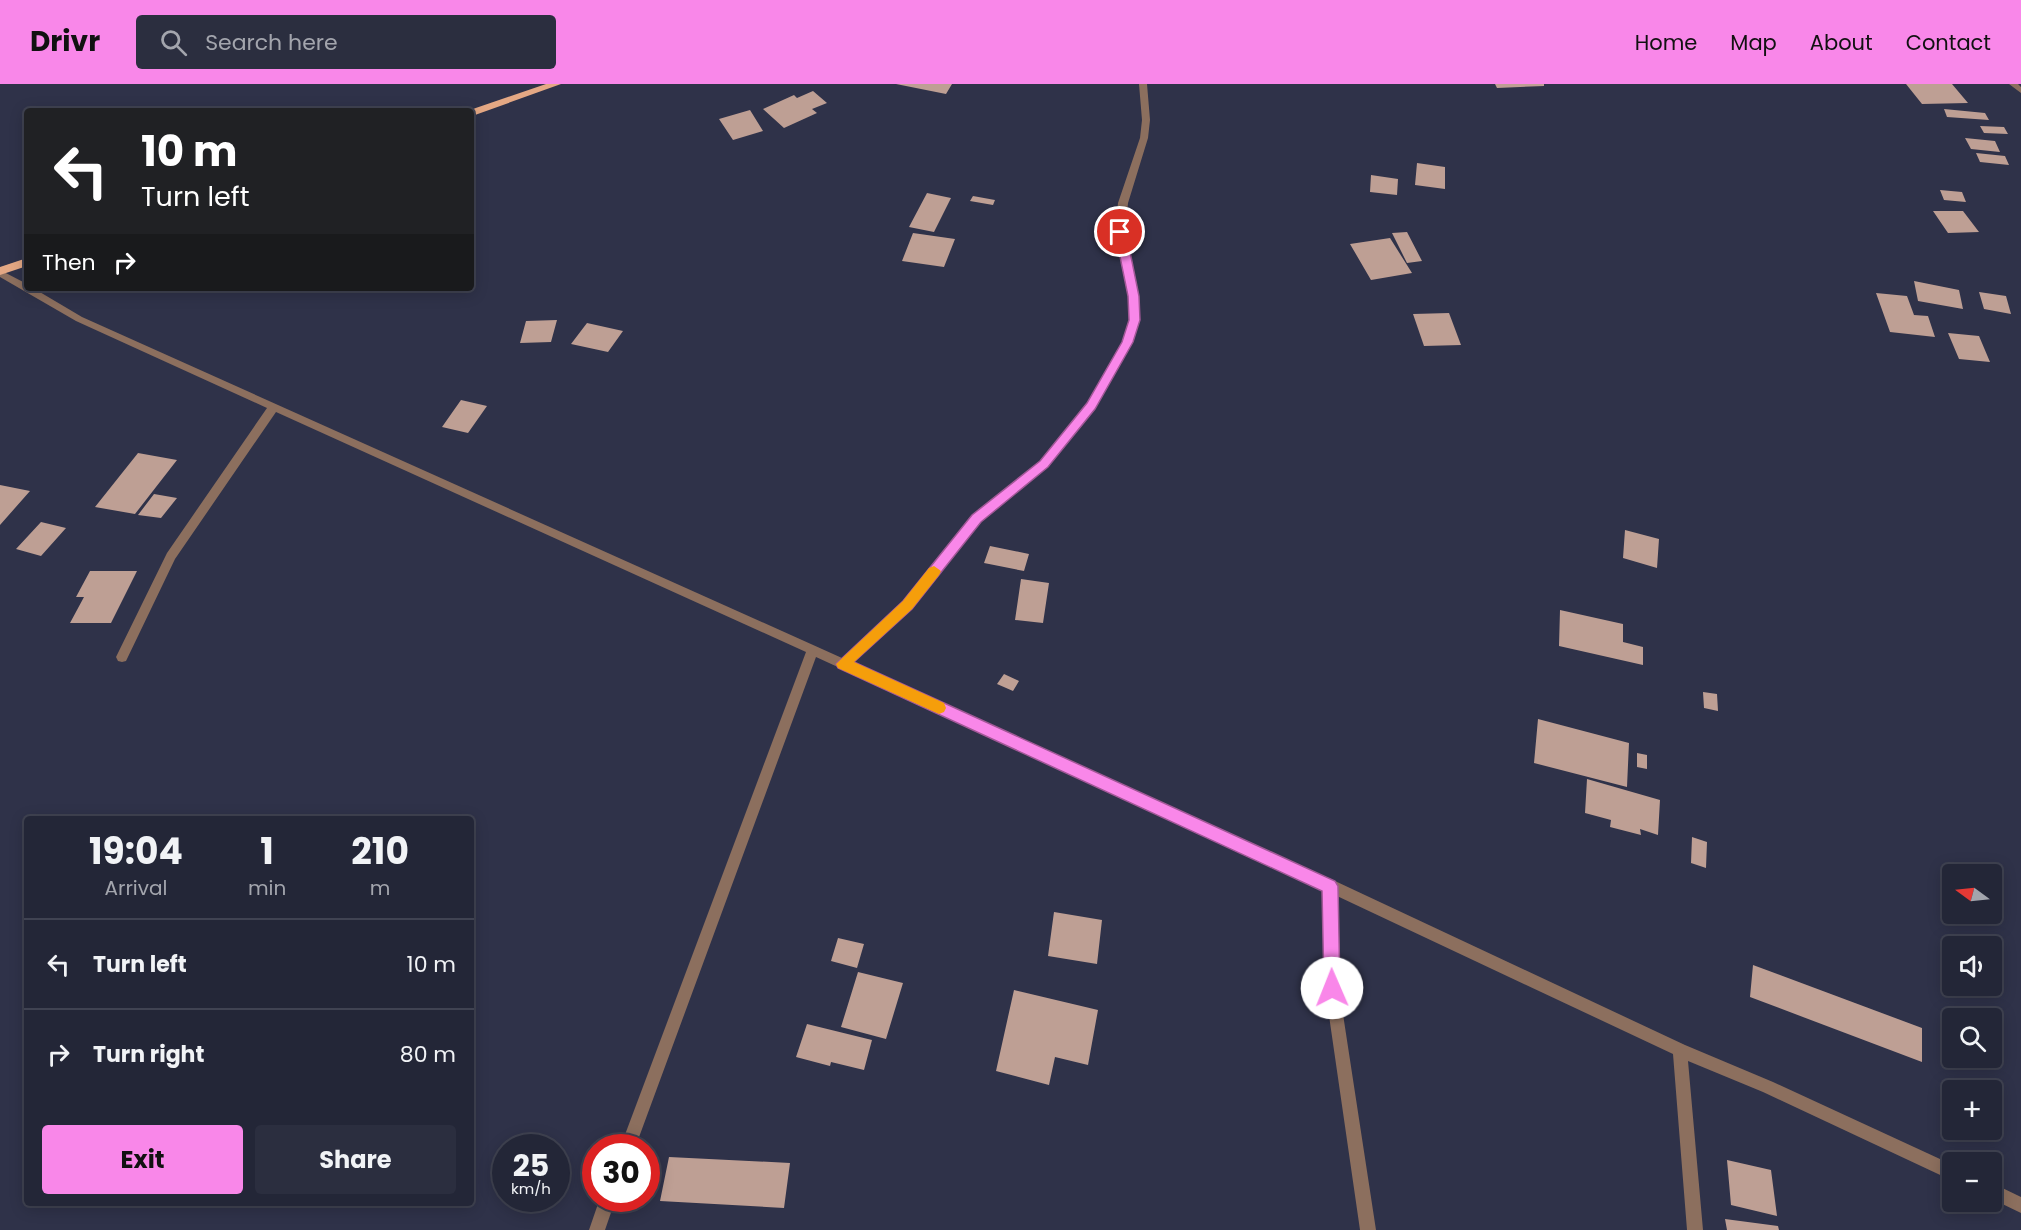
<!DOCTYPE html>
<html lang="en">
<head>
<meta charset="utf-8">
<style>
  body { margin:0; font-family:Poppins,sans-serif; background:#2b2e3f; color:#f1f3f6; height:100vh; display:flex; flex-direction:column; font-size:22px; white-space:nowrap }
  * { box-sizing:border-box; margin:0 }
  p { font-size:20px; color:#a3a5ad }
  .icon { flex:none; width:33px; height:33px; fill:none; stroke:currentColor; stroke-width:2; stroke-linecap:round; stroke-linejoin:round }
  .map { position:relative; flex:1; overflow:hidden }
  .sheet { position:absolute; left:24px; top:732px; width:450px; height:390px; display:flex; flex-direction:column; background:#232637; border-radius:6px; box-shadow:0 3px 15px #0003,0 0 0 2px #404352 }
  .sheet>* { flex:none }
  .banner { position:absolute; left:24px; top:24px; width:450px; height:183px; border-radius:6px; box-shadow:0 3px 15px #0003,0 0 0 2px #404352; background:#202124; color:#fff; overflow:hidden }
  .needle { width:39px; rotate:285deg }
  .buttons { position:absolute; left:1942px; top:780px; display:grid; gap:12px }
  .buttons a { display:grid; place-items:center; width:60px; height:60px; border-radius:6px; background:#232637; box-shadow:0 3px 15px #0003,0 0 0 2px #404352; font-size:30px }
  .speed { position:absolute; left:492px; top:1050px; display:flex; gap:12px; font-size:30px; font-weight:700; text-align:center }
  .speed>* { display:grid; place-content:center; width:78px; height:78px; border-radius:50%; background:#232637; box-shadow:0 3px 15px #0003,0 0 0 2px #404352; line-height:1 }
  .speed small { font-size:15px; font-weight:400 }
  .speed .limit { border:9px solid #d22; background:#fff; color:#111 }
  .pin { position:absolute; display:grid; place-items:center; width:51px; height:51px; color:#fff; margin:-26px; border:3px solid #fff; border-radius:50%; box-shadow:0 2px 6px #0007 }
  .me { position:absolute; width:66px; margin:-33px; rotate:359deg; stroke-linejoin:round; filter:drop-shadow(0 0 4px #0008) }
  .turn { display:flex; align-items:center; gap:21px; height:126px; padding:0 18px; font-size:27px }
  .turn .icon { width:78px; height:78px; stroke-width:2.5 }
  .turn b { display:block; font-size:42px; line-height:51px }
  .then { display:flex; align-items:center; height:57px; padding:0 18px; background:#0003; gap:12px; font-size:22px }
  .eta { display:flex; justify-content:space-evenly; align-items:center; height:102px; text-align:center }
  .eta b { font-size:36px; font-weight:700; line-height:42px }
  .button { display:flex; gap:12px; margin-top:auto; padding:12px 18px }
  .button a { flex:1; height:69px; border-radius:6px; background:#f987e9; color:#111; font-size:24px; font-weight:700; line-height:69px; text-align:center }
  .button a+a { background:#2b2e3f; color:#f1f3f6 }
  ul { padding:0; list-style:none }
  li { display:flex; align-items:center; gap:18px; height:90px; padding:0 18px; border-top:2px solid #404352 }
  li div { flex:1 }
  li b { display:block; font-size:22px }
  li em { font-style:normal }
  header { display:flex; align-items:center; gap:36px; box-sizing:border-box; height:84px; padding:0 30px; background:#f987e9; color:#111 }
  header strong { font-size:28px }
  nav { display:flex; gap:33px; margin-inline-start:auto; font-size:21px }
  .search { width:420px; height:54px; background:#2b2e3f; display:flex; align-items:center; gap:15px; box-sizing:border-box; padding:0 21px; border-radius:6px; color:#a3a5ad; font-size:22px }
  .map>svg:first-child { display:block }
  .building { fill:#be9f94 }
  .lines { fill:none; stroke-linecap:round; stroke-linejoin:round }
  .street { fill:#8c6f5e; fill-rule:evenodd }
  .primary { fill:#e4a884; fill-rule:evenodd }
  .route { fill:#f987e9; stroke:#a25897; stroke-width:1.5 }
  .slow { fill:#f59e0b }
</style>
</head>
<body>
<header>
<strong>Drivr</strong>
<div class="search"><svg class="icon" aria-label="search" viewBox="0 0 24 24"><circle cx="10" cy="10" r="6"/><path d="M15 15l6 6"/></svg>Search here</div>
<nav><a>Home</a><a>Map</a><a>About</a><a>Contact</a></nav>
</header>
<div class="map">
<svg width="2021" height="1146" viewBox="0 0 2021 1146">
  <rect width="100%" height="100%" fill="#2f3249"/>
  <path class="building" d="M896,0H952L946,10Z
    M1495,0H1544V2L1497,4Z
    M1906,0H1952L1968,19L1922,20Z
    M813,7L827,19L812,25L817,29L784,44L763,25L794,11L797,14Z
    M1944,25L1985,29L1989,36L1947,33Z
    M750,26L763,47L733,56L719,35Z
    M1980,42L2004,43L2008,50L1984,49Z
    M1965,54L1995,57L2000,68L1971,65Z
    M1976,69L2005,72L2009,81L1980,78Z
    M1417,79L1445,83V105L1415,101Z
    M1371,91L1398,95L1397,111L1370,108Z
    M1940,106L1962,108L1966,118L1944,116Z
    M927,109L951,114L934,148L909,143Z
    M973,112L995,116L993,121L970,117Z
    M1933,127H1963L1979,148L1948,149Z
    M1407,148L1422,177L1407,179L1392,149Z
    M913,149L955,155L944,183L902,177Z
    M1390,154L1412,189L1371,196L1350,160Z
    M1914,197L1959,206L1963,225L1918,217Z
    M1979,208L2006,212L2011,230L1984,225Z
    M1876,209L1907,212L1914,231L1928,232L1935,253L1890,248Z
    M1449,229L1461,261L1424,262L1413,230Z
    M557,236L551,258L520,259L526,237Z
    M587,239L623,247L608,268L571,260Z
    M1948,249L1979,252L1990,278L1959,275Z
    M461,316L487,322L468,349L442,343Z
    M138,369L177,376L135,430L95,423Z
    M0,401L30,407L0,441Z
    M154,410L177,414L161,434L138,431Z
    M41,438L66,444L41,472L16,465Z
    M1625,446L1659,455L1657,484L1623,474Z
    M990,462L1029,470L1024,487L984,479Z
    M90,487H137L111,539H70L84,513H76Z
    M1021,495L1049,499L1043,539L1015,536Z
    M1560,526L1623,540V558L1643,563V581L1559,562Z
    M1004,590L1019,597L1013,607L997,600Z
    M1703,608L1717,610L1718,627L1704,624Z
    M1538,635L1629,659L1627,703L1534,679Z
    M1637,669L1647,671V685L1637,683Z
    M1587,695L1660,716L1658,751L1640,745L1641,751L1610,743L1611,736L1585,729Z
    M1692,753L1707,758L1706,784L1691,779Z
    M1054,828L1102,836L1097,880L1048,872Z
    M838,854L864,860L857,884L831,877Z
    M1753,881L1922,944V978L1750,913Z
    M858,888L903,899L886,955L841,943Z
    M1014,906L1098,926L1088,981L1055,973L1049,1001L996,987Z
    M807,940L872,956L864,986L831,978L830,982L796,973Z
    M669,1073L790,1079L784,1124L660,1117Z
    M1727,1076L1771,1086L1777,1132L1731,1121Z
    M1725,1135L1778,1142L1779,1146H1727Z"/>
  <g class="lines">
    <path class="street" d="M1139,0H1147L1150,36L1148,54L1128,119L1125,148L1139,212L1140,236L1132,258L1095,325L1048,383L980,437L911,524L853,579L1335,797L1685,961L1773,998L1953,1081V1097L1763,1008L1688,977L1703,1146H1687L1673,970L1337,812L1339,904L1376,1146H1360L1325,904L1323,806L816,573L635,1064H620L806,568L276,328L175,475L126,577L122,578L118,577L116,573L167,469L267,324L76,237L0,193V186L27,200V204H33L82,233L842,574L903,518L972,431L1040,377L1087,319L1122,258L1130,236L1129,212L1115,148L1118,119L1140,54L1142,36Z
      M2009,0H2018L2021,3V9Z
      M1992,1099L2021,1113V1129L1992,1115Z
      M600,1114H616L605,1146H589Z"/>
    <path class="primary" d="M546,0H561L475,31L471,32V27H467Z
      M27,174V182L0,191V183Z"/>
  </g>
  <path class="route" d="M1120,145L1126,148L1139,212L1140,236L1133,258L1095,325L1048,383L981,438L912,525L854,578L1335,797L1338,802L1340,904L1338,910L1332,912L1327,910L1324,904L1322,807L838,584L836,580L903,517L972,431L1040,377L1087,319L1122,258L1129,236L1128,212L1115,148Z"/>
  <path class="slow" d="M934,482L941,487L939,491L912,525L854,578L944,619L946,624L944,628L939,630L838,584L836,580L903,517L929,484Z"/>
</svg>
<div class="buttons">
<a><svg class="needle" viewBox="-14 -14 28 28"><path d="M0-13l5 13h-10z" fill="#e53935"/><path d="M0 13l5-13h-10z" fill="#a3a5ad"/></svg></a>
<a><svg class="icon" aria-label="sound" viewBox="0 0 24 24"><path d="M4 9h4l5-4v14l-5-4H4zM17 9q2 3 0 6"/></svg></a>
<a><svg class="icon" aria-label="search" viewBox="0 0 24 24"><circle cx="10" cy="10" r="6"/><path d="M15 15l6 6"/></svg></a>
<a>+</a>
<a>−</a>
</div>
<div class="speed"><div>25<small>km/h</small></div><div class="limit">30</div></div>
<div class="pin" style="left:1120px;top:148px;background:#d93025"><svg class="icon" aria-label="arrive" viewBox="0 0 24 24"><path d="M6 21V4h12l-3 4 3 4H6"/></svg></div>
<svg class="me" style="left:1332px;top:904px" viewBox="-20 -20 40 40"><circle r="19" fill="#fff"/><path d="M0-13L10 11 0 6-10 11z" fill="#f987e9"/></svg>
<div class="banner">
<div class="turn"><svg class="icon" aria-label="left" viewBox="0 0 24 24"><path d="M17 20v-9H6M10 6l-5 5 5 5"/></svg><div><b>10 m</b>Turn left</div></div>
<div class="then">Then<svg class="icon" aria-label="right" viewBox="0 0 24 24"><path d="M7 20v-9h11M14 6l5 5-5 5"/></svg></div>
</div>
<section class="sheet">
<div class="eta">
<div><b>19:04</b><p>Arrival</p></div>
<div><b>1</b><p>min</p></div>
<div><b>210</b><p>m</p></div>
</div>
<ul>
<li><svg class="icon" aria-label="left" viewBox="0 0 24 24"><path d="M17 20v-9H6M10 6l-5 5 5 5"/></svg><div><b>Turn left</b></div><em>10 m</em></li>
<li><svg class="icon" aria-label="right" viewBox="0 0 24 24"><path d="M7 20v-9h11M14 6l5 5-5 5"/></svg><div><b>Turn right</b></div><em>80 m</em></li>
</ul>
<div class="button"><a>Exit</a><a>Share</a></div>
</section>
</div>
</body>
</html>
